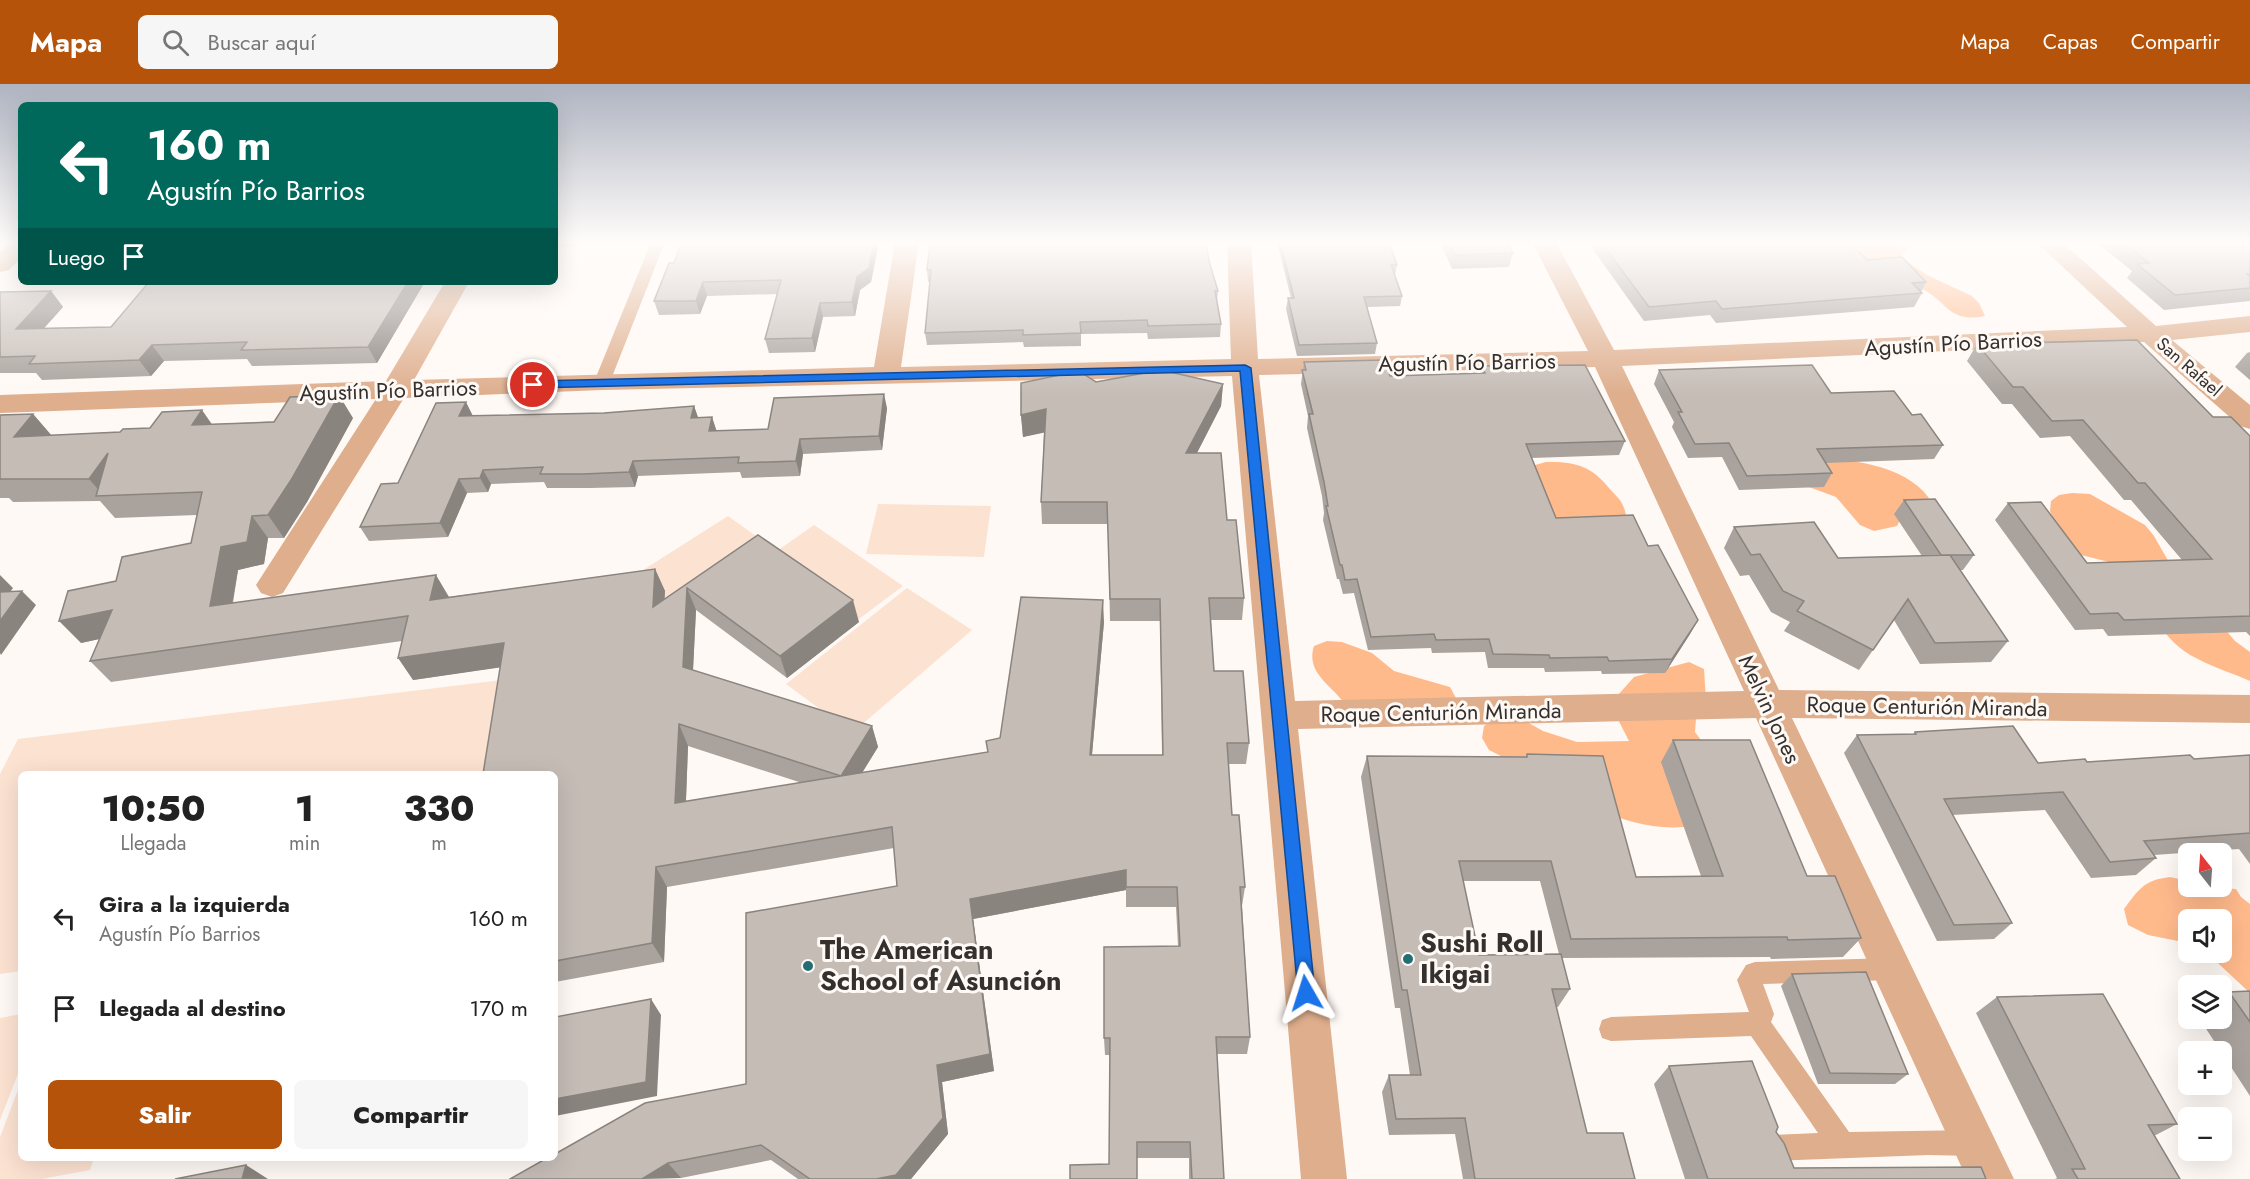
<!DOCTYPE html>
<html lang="es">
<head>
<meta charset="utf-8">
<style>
  body { margin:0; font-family:Jost,sans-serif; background:#f6f6f6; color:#222; height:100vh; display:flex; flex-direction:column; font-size:22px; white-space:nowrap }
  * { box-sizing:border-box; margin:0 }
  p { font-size:20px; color:#767676 }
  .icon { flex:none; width:33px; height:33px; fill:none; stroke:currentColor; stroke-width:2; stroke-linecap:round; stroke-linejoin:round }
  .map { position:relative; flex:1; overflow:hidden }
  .panel { position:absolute; left:18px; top:687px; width:540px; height:390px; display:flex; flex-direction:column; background:#fff; border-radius:9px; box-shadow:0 6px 24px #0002 }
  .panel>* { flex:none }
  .banner { position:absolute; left:18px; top:18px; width:540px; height:183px; border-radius:9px; box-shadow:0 6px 24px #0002; background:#00695c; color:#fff; overflow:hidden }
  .needle { width:39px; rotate:343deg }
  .controls { position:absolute; left:2178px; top:759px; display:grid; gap:12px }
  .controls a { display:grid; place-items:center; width:54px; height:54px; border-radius:9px; background:#fff; box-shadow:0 6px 24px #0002; font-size:30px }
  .pin { position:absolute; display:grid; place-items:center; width:51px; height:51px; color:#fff; margin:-26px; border:3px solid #fff; border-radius:50%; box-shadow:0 2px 6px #0007 }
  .me { position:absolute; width:66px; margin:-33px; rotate:354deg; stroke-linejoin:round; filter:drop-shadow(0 0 4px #0008) }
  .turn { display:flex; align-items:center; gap:21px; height:126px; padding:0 30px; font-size:27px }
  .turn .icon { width:78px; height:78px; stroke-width:2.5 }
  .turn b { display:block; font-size:42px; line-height:51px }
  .then { display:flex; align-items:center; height:57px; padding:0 30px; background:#0003; gap:12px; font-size:22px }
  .eta { display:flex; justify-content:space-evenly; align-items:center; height:102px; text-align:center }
  .eta b { font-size:36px; font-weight:800; line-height:42px }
  .cta { display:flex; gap:12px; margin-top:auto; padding:12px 30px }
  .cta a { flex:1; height:69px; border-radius:9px; background:#b45309; color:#fff; font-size:24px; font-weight:800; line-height:69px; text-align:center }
  .cta a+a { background:#f6f6f6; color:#222 }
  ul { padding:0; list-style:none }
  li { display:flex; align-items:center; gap:18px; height:90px; padding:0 30px }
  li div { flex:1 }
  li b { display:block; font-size:22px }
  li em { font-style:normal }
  header { display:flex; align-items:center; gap:36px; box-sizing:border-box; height:84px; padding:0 30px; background:#b45309; color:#fff }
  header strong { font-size:28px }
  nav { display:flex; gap:33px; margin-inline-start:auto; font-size:21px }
  .search { width:420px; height:54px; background:#f6f6f6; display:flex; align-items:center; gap:15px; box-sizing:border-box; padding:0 21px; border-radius:9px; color:#767676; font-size:22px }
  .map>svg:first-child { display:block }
  .green { fill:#fce2d1 }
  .forest { fill:#ffba8c }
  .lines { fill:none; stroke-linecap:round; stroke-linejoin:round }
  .service { fill:#deae8d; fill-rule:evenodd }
  .minor { fill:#deae8d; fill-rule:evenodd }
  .tertiary { fill:#deae8d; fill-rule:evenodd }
  .wall { fill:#a9a29d; fill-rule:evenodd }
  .shaded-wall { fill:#8a847f }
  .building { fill:#c5bcb6; stroke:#8a847f; stroke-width:1.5; fill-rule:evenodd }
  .route { fill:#1a73e8; stroke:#114b97; stroke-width:1.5 }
  .poi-dot { fill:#236d75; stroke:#fff9f5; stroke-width:2 }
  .labels { text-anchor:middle; stroke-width:6; stroke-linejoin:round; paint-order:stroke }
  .far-street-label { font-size:18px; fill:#34302e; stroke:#fff9f5 }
  .street-label { font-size:22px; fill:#34302e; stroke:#fff9f5 }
  .near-poi-label { font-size:27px; font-weight:bold; fill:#34302e; stroke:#fff9f5; text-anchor:start }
</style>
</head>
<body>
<header>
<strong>Mapa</strong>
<div class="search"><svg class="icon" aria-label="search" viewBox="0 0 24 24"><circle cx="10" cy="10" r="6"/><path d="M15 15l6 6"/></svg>Buscar aquí</div>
<nav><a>Mapa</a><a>Capas</a><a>Compartir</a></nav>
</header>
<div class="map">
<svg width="2250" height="1095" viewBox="0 0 2250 1095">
  <rect width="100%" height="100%" fill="#fff9f5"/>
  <path class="green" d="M878,420L991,422L984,473L866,470Z
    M728,432L774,465L674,532L629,495Z
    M814,441L903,502L843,547L754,483Z
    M907,504L972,546L852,649L786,600Z
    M510,595L491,690H21V887L0,890V690L18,655Z
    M21,930V982L0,1036V934Z
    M21,998V1074H94L90,1086L42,1095H0V1053Z"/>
  <path class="forest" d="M1847,158H1896L1908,165L1903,169L1902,174L1927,191L1972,212L1979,219L1985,232C1946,240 1947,214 1919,204C1908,201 1892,202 1882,196C1869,187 1858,169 1847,158Z
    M1805,372C1844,375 1904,379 1929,414L1901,434L1897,442L1874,447L1860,441L1836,413L1809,403Z
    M1546,378C1574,377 1592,382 1609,404C1618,414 1624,418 1626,432L1563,440L1529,414L1531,389L1535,381Z
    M2072,409L2090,410L2145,441L2154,452L2170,480L2235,557L2250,568V597C2233,589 2214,584 2198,575C2160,558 2147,517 2129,483L2081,471L2053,436L2050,427L2051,417L2059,411Z
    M1327,557L1342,558L1372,569L1394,587L1450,603L1456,614L1347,623C1333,601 1305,590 1314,562Z
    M1689,578L1704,585L1706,616L1696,635L1695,648L1704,660L1690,732L1684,743C1612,749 1551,696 1489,666L1482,654L1484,642L1495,635L1527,638L1543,647L1577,658L1629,657L1610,620L1634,593Z
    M2170,793L2188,797V802L2236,805L2241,813L2250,820V909L2207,869L2222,868V836H2188V859L2148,851L2128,841L2124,825C2139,805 2144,796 2170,793Z"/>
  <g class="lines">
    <path class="service" d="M651,158H665L610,298L608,302H596L594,298Z
      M1892,874L1901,877L1904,885L1901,893L1892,896L1763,900L1774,930L1771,938L1849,1048L1974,1046L1983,1050L1987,1059L1983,1068L1974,1072L1928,1071L1772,1077L1763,1073L1759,1064L1763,1055L1772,1051L1818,1049L1751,952L1611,957L1602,954L1599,945L1602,936L1611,933L1749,928L1737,896L1746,881L1755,878Z"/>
    <path class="minor" d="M895,158H919L901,283L1231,275L1227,158H1251L1258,275L1588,267L1532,158H1556L1614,266L2127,243L2036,158H2062L2156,242L2250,232V248L2172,256L2250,321V345L2240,342L2144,258L1622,282L1779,606L2250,611V639L1792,634L2014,1095H1967L1756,634L1298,645L1347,1095H1301L1232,292L602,306L404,314L283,509L272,513L261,509L256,501L376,315L0,329V311L386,297L445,198H469L414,296L874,283ZM1595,283L1744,607L1295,617L1259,291Z"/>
    <path class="tertiary" d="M11,158H21V174L9,186L0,188V168Z"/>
  </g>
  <path class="wall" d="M746,158H879L871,198L860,206L855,232L823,233L815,268L769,269L765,255L777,210L707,212L700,230L659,231L654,217Z
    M1277,158H1389L1397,181L1395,191L1402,212L1400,222L1367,223L1377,259L1375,270L1297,272L1286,225L1288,214H1291Z
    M1440,158H1507L1513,169L1509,183L1452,185Z
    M1594,158H1849L1867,176L1926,198L1921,208L1922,209L1914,223L1716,239L1710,231L1644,237L1592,164Z
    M2096,158H2250V217L2164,226L2127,194L2132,187Z
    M1209,177L1218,207L1217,219L1221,240L1220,253L1148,255L1147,249L1081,250V262L1024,263L1023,258L927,261L925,249L930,198H928L927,186Z
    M423,201L377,279L252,282L247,275L164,277L151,292L42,296L36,289H0V208L51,207L63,223L44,244L111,243Z
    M1977,260L2213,333L2250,352V552L2246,548L2108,552L2103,545L2075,546L1995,436L2008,419L2087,479L2182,476L2131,416H2124L2070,352L2040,354L2012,320H2002L1967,277Z
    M2250,268V296L2235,283L2247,269Z
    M1304,278L1390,292L1480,289L1482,282L1625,357L1619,371L1532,374L1556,434L1648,462L1698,536L1690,550L1665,589L1602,590L1601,587L1545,588L1544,584H1488L1485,568L1432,569L1431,564L1368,566L1354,509L1343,510L1339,495H1337L1323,436L1324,429L1322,412L1307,344L1308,332L1301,300Z
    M1659,286L1831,309L1912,331L1943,361L1934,375L1826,379L1832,389L1824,403L1739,406L1722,373L1688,374L1672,343L1674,338L1654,300Z
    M1096,298L1223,300L1221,322L1197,369L1227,436L1244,514L1242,536H1211L1214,587L1249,659L1246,680H1228L1232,731L1245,803L1242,822L1250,953L1247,970H1217L1224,1095H1189V1074H1137L1109,1080L1110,971H1105L1104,954L1178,862L1176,823H1126V806L973,835L994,987L942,998L948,1050L911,1095H798L771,1076L681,1094L510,1095L746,1000L897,802L894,764L667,803L664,878L555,898V690L500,583L413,596L402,557L111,598L90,577L99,555L81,559L116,497L191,459L197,431L115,434L100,417L13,418L9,414H0V331L33,330L51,351L120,348L150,344L212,340L353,334L307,418L284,454H268L264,480L238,486L233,519L449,513L655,485L665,507L664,515L758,451L859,538L787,594L696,526L693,587L872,642L878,663L862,689L988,668L1104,538L1092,671H1162L1160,537H1110L1108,440H1042L1041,418L1044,348L1023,353L1021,331ZM688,662L802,699L686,718Z
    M694,322L698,334L712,333L716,347L768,345L887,324L882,366L803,370L800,392L742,394L740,388L638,392L635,403L590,404H547L544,398L491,400L488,408L467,409L448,453L369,457L360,443L398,399L473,332L604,329Z
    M1904,416L1974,471L1963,486H1960L2008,557L1991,578L1920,580L1894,536L1859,586L1784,547L1790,538L1771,528L1749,491L1740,492L1724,464L1734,443L1838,474L1922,472L1894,430Z
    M1915,648L2038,679L2194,675L2250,671V780L2239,765L2154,771L2156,774L2136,791L2091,794L2045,726L1952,731L2012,839L1994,855L1937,857L1844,669L1857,651L1913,650Z
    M1673,656L1807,792L1861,854L1843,873L1771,875L1770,873L1562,874L1570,905L1558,923H1556L1587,1049L1635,1095H1463L1455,1050L1389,1051L1382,1008L1389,991H1410L1400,924H1395L1361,693L1367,672L1526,673L1527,670L1636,793L1701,792L1661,678ZM1463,797H1540L1559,870L1479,871Z
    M1792,890L1908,990L1895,1000H1818L1781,902Z
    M2250,907V1012L2199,934H2222V913L2229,908Z
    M1997,913L2177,1040L2154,1052L2180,1095H2055L2057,1094L1976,929Z
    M1669,982L1776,1048L1794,1084L1986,1095H1685L1654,1000Z"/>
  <path class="shaded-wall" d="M555,158H573V161L555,164Z
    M874,158H879L871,198L860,206L855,232L852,218L857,193Z
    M408,198H422L423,201L377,279L368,263Z
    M703,198L707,212L700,230L696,217Z
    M51,207L63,223L29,261L16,245Z
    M820,219L823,233L815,268L812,254Z
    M152,261L164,277L151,292L139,276Z
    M1223,300L1221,322L1185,392L1186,369Z
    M884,310L887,324L882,366L879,352Z
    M339,311L353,334L307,418L284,454L268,431Z
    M466,318L473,332H459Z
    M694,322L699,336L691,334Z
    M1046,325L1047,348L1023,353L1021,331Z
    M202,326L218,349L192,341Z
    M33,330L52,352L14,353Z
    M712,333L717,348L709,347Z
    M800,355L803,370L800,392L796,377Z
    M108,369L104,412L89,395Z
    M633,377L638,392L635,403L629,388Z
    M483,386L491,400L488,408L480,394Z
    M459,395L467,409L448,453L440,439Z
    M252,432L268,454L264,480L238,486L228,544L210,522L221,463Z
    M655,485L665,507L663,545L653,523Z
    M0,491L13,504L0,522Z
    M436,491L449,513L444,538L430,516Z
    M687,504L696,526L692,605L683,583Z
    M22,507L36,521L1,571L0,569V537Z
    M853,516L859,538L787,594L780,572Z
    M1103,516L1104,538L1090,692V671Z
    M112,526L132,548L81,559L59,537Z
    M1698,536L1690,550L1665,589L1672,575Z
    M504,559L517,581L413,596L398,574Z
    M679,640L688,662L685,740L675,719Z
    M872,642L878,663L847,713L841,692Z
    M656,783L667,803L664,878L652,859Z
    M1126,786V806L973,835L994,987L942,998L948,1050L911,1095H876L937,981L970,815Z
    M651,915L661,931L657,1012L555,1032V1015Z
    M668,1079L681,1094L642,1095Z
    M246,1081L268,1095H242Z"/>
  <path class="building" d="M746,158H874L869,184L857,193L852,218L820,219L812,254L765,255L781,196L703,198L696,217H654L669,179H674L681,160Z
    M930,158H1206L1209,177L1218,207H1215L1221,240L1148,242L1147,236L1080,238L1081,249L1023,251V246L925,249L931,186H927Z
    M1280,158H1389L1397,181H1391L1402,212L1364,213L1377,259L1299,261L1288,214H1294Z
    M1449,158H1507L1513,169L1455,171Z
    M1601,158H1849L1867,176L1902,173L1926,198L1912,199L1922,209L1722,225L1716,217L1649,223Z
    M2123,158H2250V190H2247L2250,193V204L2175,211L2137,180L2149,179Z
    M149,198H408L368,263L241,266L247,258L152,261L139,276L29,280L35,272L0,273V208L51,207L16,245L111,243Z
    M2137,256L2213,333H2231L2250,352V532L2124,536L2118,529L2090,530L2008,419L2041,418L2087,479L2212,475L2145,399H2138L2083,336L2052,337L2023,303H2013L1977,260Z
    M1384,276L1390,292L1485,289L1482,282L1585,281L1625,357L1526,360L1556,434L1633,431L1648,462L1658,461L1698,536L1672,575L1609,577L1607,573L1550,574L1549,571L1493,570L1489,555L1436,556L1434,550L1371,553L1357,495L1345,496L1342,481H1340L1326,422H1328L1324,398L1309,330H1313L1302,286H1306L1304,278Z
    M1812,281L1831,309L1894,307L1912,331L1921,330L1943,361L1817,365L1832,389L1747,392L1729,359L1695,360L1678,328H1682L1659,286Z
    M1161,286L1223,300L1186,369H1221L1227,436H1236L1244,514H1209L1214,587H1243L1249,659H1227L1232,731H1239L1245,803H1240L1250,953H1216L1224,1095H1192L1190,1058H1137V1095H1070V1081L1109,1080L1110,954H1104V863L1180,862L1177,803H1126V786L970,815L990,970L937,981L943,1034L896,1091L876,1095H810L761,1061L668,1079L642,1095H510L547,1074H555V1070L645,1019L746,1000V829L897,802L892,743L656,783L652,859L555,877V690H483L504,559L398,574L408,532L90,577L112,526L59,537L68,507L116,497L122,473L191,459L202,408L96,412L108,369L89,395H0V331L33,330L14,353L120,348L123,345L150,344L162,328L202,326L192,341L274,338L290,313L339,311L291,396L268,431L252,432L247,458L221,463L210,522L436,491L430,516L655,485L653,523L758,451L853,516L780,572L687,504L683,583L872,642L841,692L988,668L986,657L1000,654L1021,513L1103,516L1090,671H1163L1160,515H1110L1107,418H1041L1046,325L1021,331V299L1079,287L1096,298ZM679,640L841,692L675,719Z
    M884,310L879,352L800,355L796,377L738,379L739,373L633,377L629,388L583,390H540L543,383L483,386L480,394L459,395L440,439L360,443L381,400L398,399L436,319L466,318L459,332L604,329L694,322L691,334L712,333L709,347L768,345L774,314Z
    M1935,415L1974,471H1941L1904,416Z
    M1814,438L1838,474L1950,471L2008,557L1935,559L1908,515L1873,566L1797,527L1804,517L1783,507L1760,470L1751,471L1734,443Z
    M22,507L0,537V508Z
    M2013,642L2038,679L2085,675L2087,678L2190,671L2194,675L2250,671V749L2144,757L2156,774L2110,778L2063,708L1944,715L2012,839L1954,841L1857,651L1916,650L1915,648Z
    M1673,656H1750L1807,792H1835L1861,854L1788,856L1787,853L1571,855L1551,777H1459L1479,871L1561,870L1570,905H1552L1587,1049H1623L1635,1095H1475L1465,1034L1396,1035L1389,991H1421L1407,906H1402L1367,672L1527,673V670L1603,672L1636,793L1723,792Z
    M1866,888L1908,990L1830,989L1792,890Z
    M2250,907V938L2229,908Z
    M2103,910L2177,1040L2148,1041L2180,1095H2078L2072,1085H2085L1997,913Z
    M651,915L646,998L555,1015V933Z
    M1752,977L1778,1043L1776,1048L1784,1059L1794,1084L1981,1083L1986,1095H1708L1669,982Z
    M246,1081L242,1095H175Z"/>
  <linearGradient id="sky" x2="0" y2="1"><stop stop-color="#afb4c1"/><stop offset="0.51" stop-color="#fffcfa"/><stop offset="1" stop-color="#fffcfa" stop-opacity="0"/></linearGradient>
  <rect width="2250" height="311" fill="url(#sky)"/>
  <path class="route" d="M1245,281L1251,284L1315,909L1313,915L1306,918L1300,915L1298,909L1240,287L533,304L527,301L533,297Z"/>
  <g class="poi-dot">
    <circle cx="1408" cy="875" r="6"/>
    <circle cx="808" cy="882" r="6"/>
  </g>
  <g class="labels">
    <g class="far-street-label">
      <text transform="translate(2189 283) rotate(41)" y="6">San Rafael</text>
    </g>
    <g class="street-label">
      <text transform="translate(1953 259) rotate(-3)" y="8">Agustín Pío Barrios</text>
      <text transform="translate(1467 278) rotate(-1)" y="8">Agustín Pío Barrios</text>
      <text transform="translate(388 306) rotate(-2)" y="8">Agustín Pío Barrios</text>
      <text transform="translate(1927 622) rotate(1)" y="8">Roque Centurión Miranda</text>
      <text transform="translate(1770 625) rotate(65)" y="8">Melvin Jones</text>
      <text transform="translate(1441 628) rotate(-1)" y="8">Roque Centurión Miranda</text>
    </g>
    <g class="near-poi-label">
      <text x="1420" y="868">Sushi Roll<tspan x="1420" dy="31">Ikigai</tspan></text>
      <text x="820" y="875">The American<tspan x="820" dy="31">School of Asunción</tspan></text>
    </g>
  </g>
</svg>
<div class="controls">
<a><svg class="needle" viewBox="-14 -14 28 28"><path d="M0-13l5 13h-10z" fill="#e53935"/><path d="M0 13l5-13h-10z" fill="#767676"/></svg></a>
<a><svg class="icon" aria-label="sound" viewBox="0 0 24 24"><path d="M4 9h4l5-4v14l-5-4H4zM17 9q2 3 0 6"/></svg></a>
<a><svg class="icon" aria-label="layers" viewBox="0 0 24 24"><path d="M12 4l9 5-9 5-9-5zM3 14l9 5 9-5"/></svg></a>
<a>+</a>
<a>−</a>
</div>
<div class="pin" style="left:533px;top:301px;background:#d93025"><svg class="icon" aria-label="arrive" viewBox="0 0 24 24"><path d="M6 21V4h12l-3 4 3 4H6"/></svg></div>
<svg class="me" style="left:1306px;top:909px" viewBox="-20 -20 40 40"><path d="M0-17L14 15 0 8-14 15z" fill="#1a73e8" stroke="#fff" stroke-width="4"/></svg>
<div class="banner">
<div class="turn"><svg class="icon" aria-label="left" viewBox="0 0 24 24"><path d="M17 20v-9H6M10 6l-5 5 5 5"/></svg><div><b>160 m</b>Agustín Pío Barrios</div></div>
<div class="then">Luego<svg class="icon" aria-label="arrive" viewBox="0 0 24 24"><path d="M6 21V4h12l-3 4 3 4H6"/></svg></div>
</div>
<section class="panel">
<div class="eta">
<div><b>10:50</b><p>Llegada</p></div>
<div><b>1</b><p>min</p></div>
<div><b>330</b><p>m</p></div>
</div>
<ul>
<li><svg class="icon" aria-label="left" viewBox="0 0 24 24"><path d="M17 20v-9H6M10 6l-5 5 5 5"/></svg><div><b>Gira a la izquierda</b><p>Agustín Pío Barrios</p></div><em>160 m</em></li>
<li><svg class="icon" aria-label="arrive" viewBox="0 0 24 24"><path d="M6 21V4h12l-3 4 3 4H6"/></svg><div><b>Llegada al destino</b></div><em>170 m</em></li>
</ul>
<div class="cta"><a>Salir</a><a>Compartir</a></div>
</section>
</div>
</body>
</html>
